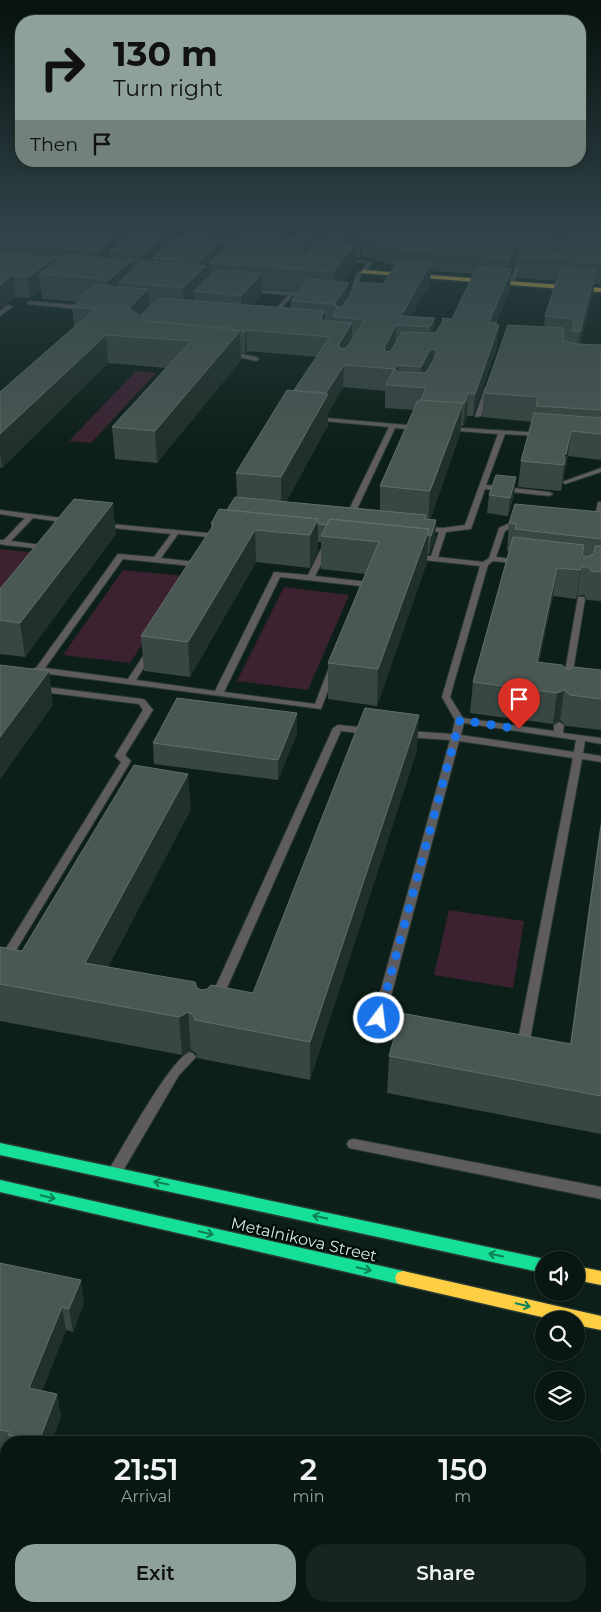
<!DOCTYPE html>
<html lang="en">
<head>
<meta charset="utf-8">
<style>
  body { margin:0; font-family:Montserrat,sans-serif; background:#172420; color:#f1f3f6; height:100vh; display:flex; flex-direction:column; font-size:19px; white-space:nowrap }
  * { box-sizing:border-box; margin:0 }
  p { font-size:16px; color:#999f9f }
  .icon { flex:none; width:28px; height:28px; fill:none; stroke:currentColor; stroke-width:2; stroke-linecap:round; stroke-linejoin:round }
  .map { position:relative; flex:1; overflow:hidden }
  .drawer { position:absolute; left:0px; top:1436px; width:601px; height:176px; display:flex; flex-direction:column; background:#091712; border-radius:20px 20px 0 0; box-shadow:0 2px 8px #0003,0 0 0 1px #293632 }
  .drawer>* { flex:none }
  .hud { position:absolute; left:15px; top:15px; width:571px; height:152px; border-radius:20px; box-shadow:0 2px 8px #0003,0 0 0 1px #293632; background:#8fa29a; color:#111; overflow:hidden }
  .buttons { position:absolute; left:535px; top:1251px; display:grid; gap:10px }
  .buttons a { display:grid; place-items:center; width:50px; height:50px; border-radius:50%; background:#091712; box-shadow:0 2px 8px #0003,0 0 0 1px #293632; font-size:25px }
  .pin { position:absolute; display:grid; place-items:center; width:42px; height:42px; color:#fff; margin:-51px -21px; border-radius:50% 50% 50% 0; rotate:-45deg; box-shadow:0 0 5px #0007 }
  .pin .icon { rotate:45deg }
  .me { position:absolute; width:55px; margin:-28px; rotate:15deg; stroke-linejoin:round; filter:drop-shadow(0 0 4px #0008) }
  .turn { display:flex; align-items:center; gap:18px; height:105px; padding:0 15px; font-size:22px }
  .turn .icon { width:65px; height:65px; stroke-width:2.5 }
  .turn b { display:block; font-size:35px; line-height:42px }
  .then { display:flex; align-items:center; height:48px; padding:0 15px; background:#0003; gap:10px; font-size:19px }
  .eta { display:flex; justify-content:space-evenly; align-items:center; height:85px; text-align:center }
  .eta b { font-size:30px; font-weight:600; line-height:35px }
  .button { display:flex; gap:10px; margin-top:auto; padding:10px 15px }
  .button a { flex:1; height:58px; border-radius:20px; background:#8fa29a; color:#111; font-size:20px; font-weight:600; line-height:58px; text-align:center }
  .button a+a { background:#172420; color:#f1f3f6 }
  .map>svg:first-child { display:block }
  .green { fill:#3c2231 }
  .lines { fill:none; stroke-linecap:round; stroke-linejoin:round }
  .lane-casing { stroke:#2a3933; stroke-width:2 }
  .fast-casing { stroke:#2a3933; stroke-width:3 }
  .slow-casing { stroke:#2a3933; stroke-width:3 }
  .lane { fill:#5e5c5e; fill-rule:evenodd }
  .fast { fill:#16e098; fill-rule:evenodd }
  .slow { fill:#ffcf43; fill-rule:evenodd }
  .wall { fill:#394742; fill-rule:evenodd }
  .shaded-wall { fill:#20302a }
  .building { fill:#4a5853; stroke:#606f69; fill-rule:evenodd }
  .oneway { stroke:#0d8157 }
  .route { stroke:#1a73e8; stroke-width:9; stroke-dasharray:0 16.2 }
  .labels { text-anchor:middle; stroke-width:4.5; stroke-linejoin:round; paint-order:stroke }
  .near-street-label { font-size:16px; fill:#d6e8e0; stroke:#020d08 }
</style>
</head>
<body>
<div class="map">
<svg width="601" height="1612" viewBox="0 0 601 1612">
  <rect width="100%" height="100%" fill="#0c1f18"/>
  <path class="green" d="M136,371L156,373L91,443L69,441Z
    M0,549L39,553L0,599Z
    M123,570L186,576L130,663L63,655Z
    M284,587L349,595L308,690L237,681Z
    M449,910L524,921L513,988L434,975Z"/>
  <g class="lines">
    <defs>
      <path id="lane" d="M341,259L372,262L365,273L361,274L356,294L349,301L346,299L350,294L357,273L361,271L367,263L343,261Z
        M516,265L535,267L533,268H520L514,283L509,284Z
        M248,289L308,293L311,295L308,297L293,295L272,319L269,317L288,295L250,292Z
        M30,301L86,306L89,308L86,310L28,304L27,303Z
        M8,305L13,306L0,316V311Z
        M227,351L256,357L259,359L256,361L225,354V352Z
        M485,388L490,389L481,416L476,417L475,416Z
        M315,417L418,426L421,428L418,430L395,428L351,522L344,520L389,427L313,420V418Z
        M447,427L542,433L543,434L540,436L505,434L486,485L549,492L553,494L549,496L485,489L471,529L446,532L438,557L483,562L489,558L499,528L518,519L525,521L505,531L496,557L521,560V564L493,561L488,565L450,697L463,718L554,731V725L559,722L564,725L563,733L601,738V744L585,741L583,753L601,756V762L582,759L529,1045L527,1048L523,1050L515,1047L513,1044L515,1041L518,1040L573,758L459,741L386,1015L416,1021L418,1024L416,1027L412,1028L379,1022L375,1021L373,1018L450,740L406,737L401,734L406,731L452,734L455,720L442,697L480,566L414,559L410,557L414,555L431,556L439,532L420,530V526L443,528L465,525L498,434L445,430L444,429ZM464,723L576,740L574,752L461,735Z
        M601,468V472L565,484L562,482Z
        M598,502H601V523L600,527H597L593,525Z
        M0,510L69,519L73,521L69,523L33,518L11,541L49,546L53,548L52,550L5,545L0,544V540H4L25,518L0,514Z
        M100,523L218,534L222,536L218,538L178,534L161,558L204,563L205,565L201,567L123,559L45,668L128,679L147,650L150,649L154,652L136,680L215,691L274,572L308,575L322,547L326,545L330,547L315,576L368,582L369,584L365,595H359L358,593L360,586L280,577L224,692L315,704L328,670L332,667L335,668L336,670L321,709L34,672L33,670L34,668H36L118,554L154,557L171,534L103,527L99,525Z
        M578,597H584L585,599L571,683L567,686L563,683Z
        M38,686L142,699L145,700L153,710L125,755L131,761L4,970L0,971V958L121,762L115,756L143,710L139,704L35,691L34,689L35,687Z
        M338,725L369,728L374,731L369,734L341,731L222,999L220,1002H212L210,999L333,728Z
        M190,1052L194,1054L196,1057L179,1075L120,1176L115,1177L110,1176L108,1172L110,1168C123,1147 171,1058 190,1052Z
        M354,1139L601,1187V1199L354,1149L349,1148L347,1144L349,1140Z"/>
      <path id="fast" d="M0,1143L544,1259L547,1260H544V1273L0,1155Z
        M0,1180L403,1271L409,1273L411,1278L409,1283L403,1285L0,1192Z"/>
      <path id="slow" d="M363,270L601,288V292L361,273Z
        M576,1266L601,1271V1285L576,1280Z
        M403,1271L601,1316V1330L576,1325V1320H555L403,1285L397,1283L395,1278L397,1273Z"/>
    </defs>
    <use href="#lane" class="lane-casing"/>
    <use href="#fast" class="fast-casing"/>
    <use href="#slow" class="slow-casing"/>
    <use href="#lane" class="lane"/>
    <use href="#fast" class="fast"/>
    <use href="#slow" class="slow"/>
  </g>
  <path class="wall" d="M0,224H601V284H594L593,295L580,344L601,345V460L568,456L561,491L518,487L521,461L532,422L482,417L484,393L544,327L545,316L556,281L518,278L519,264L515,263L511,271L510,289L496,323V325H499L497,346L473,416H467L463,426H461L460,434L430,520H436L435,538L429,554H427V562L377,706L328,699V663L365,574L321,569V542H318V551L310,568L256,562L190,677L144,671L141,636L211,529V524L227,510L237,497L236,473L294,391L316,357L247,351L245,354L240,352L241,360L157,463L115,459L112,427L166,368L108,363L2,468L0,467V392L74,327L72,307L78,302L42,299L41,290L30,298L16,297L0,309ZM525,233H531V235L525,234ZM362,256L394,266L383,284L349,298L342,283L356,264V258L360,259ZM431,271L473,274L452,319L442,318V323L435,333H434L435,318L411,316L430,283ZM210,274V276L206,280V277ZM262,289L299,291L291,301V308L253,305L262,295ZM343,387L385,391V408L414,410L380,486V510L286,502L328,425V413Z
    M516,477L514,495L508,516L487,513L489,495Z
    M601,512V601L587,600L584,595L577,596L576,599L553,596L539,662L568,670H601V730L566,726L560,720L553,724L470,713L473,682L509,551H507L509,523Z
    M116,534L25,657L0,654V589Z
    M297,733L278,780L154,764L153,743Z
    M417,750L310,1080L197,1058L196,1053L191,1050L182,1055L0,1021V947L22,951L191,809L108,967L202,990L253,993Z
    M601,820V1134L387,1093L389,1056L570,1044Z
    M0,1263L84,1303L73,1332L66,1330L42,1391L57,1394L61,1417L51,1442H6V1452L0,1451Z"/>
  <path class="shaded-wall" d="M181,224H204L185,226L186,240L176,249L175,229Z
    M235,224H247L248,230H244V239L229,253V230Z
    M294,224H312L296,234V242L286,252V232Z
    M355,224H369V226L353,239V246L344,257V237Z
    M413,224H425L412,240Z
    M525,224H526L524,240L522,232Z
    M151,228L152,246L168,231L170,254L153,258L154,270L144,279L143,255L137,249L135,229Z
    M12,231L13,244L0,243V239Z
    M115,236L116,252L109,251L110,266L99,275L97,251Z
    M362,237V256L360,259V240Z
    M557,237L555,256L553,260L555,246Z
    M223,239L224,260L209,263L210,274L206,277L207,291H194L195,303L184,313L183,288L200,272L199,262Z
    M310,240V261L302,251Z
    M356,243V264L334,294V272Z
    M517,244L515,263L511,271L510,289L487,344L489,322L509,276L510,258Z
    M55,258L57,275L39,274L41,290L30,298L28,277Z
    M133,260L134,284L119,282L120,297L109,306L107,281Z
    M431,263L430,283L406,326L401,316Z
    M596,270L593,295L577,359L580,332Z
    M262,273V295L241,318V296Z
    M13,275L16,297L0,309V285Z
    M349,283L348,303L340,316L337,308L335,303Z
    M148,289L150,317L141,315V325L129,308Z
    M325,311V332L321,317Z
    M435,318L434,339L429,348L430,327Z
    M352,323V345L338,366L339,344Z
    M497,323L496,334L499,325L497,346L473,416L475,394Z
    M396,325L395,346L384,368V348Z
    M247,330V351L245,354V332Z
    M240,331L241,360L157,463L155,431Z
    M106,335L108,363L2,468L0,451V434Z
    M434,349L433,370L428,372L420,389L421,367L429,351Z
    M344,365L343,387L328,413V425L281,511V477L326,398V393Z
    M399,365L398,386L394,369Z
    M468,393L467,416L463,426L465,403Z
    M463,403L460,434L428,525L430,491Z
    M571,431L568,456L561,491L564,465L563,455Z
    M516,477L514,495L508,516L510,498Z
    M113,503L116,534L25,657L20,623Z
    M318,519V551L310,568V535Z
    M436,520L435,538L429,554L431,536Z
    M429,529L427,562L377,706L378,669Z
    M255,530L256,562L190,677L188,642Z
    M581,567L577,596L576,599L580,570Z
    M557,568L553,596L533,692L537,662Z
    M49,671L53,705L0,780V737Z
    M564,690L560,720L553,724L557,693Z
    M297,713V733L278,780V760Z
    M419,715L417,750L310,1080V1042Z
    M188,774L191,809L90,1001L85,963Z
    M188,1012L191,1050L182,1055L179,1017Z
    M81,1280L84,1303L73,1332L69,1309Z
    M62,1307L66,1330L34,1411L29,1388Z
    M57,1394L61,1417L51,1442H39Z"/>
  <path class="building" d="M51,224H181L175,229L151,228L135,229L131,227L80,228Z
    M188,224H235L229,230L185,226Z
    M249,224H294L286,232L244,230Z
    M305,224H355L344,237L296,234Z
    M364,224L415,228L418,224H525L522,232L524,234L557,237L555,246L517,244L510,258L404,250L362,237L360,240L353,239Z
    M533,224H572L601,226V263L520,257L523,250L558,251L562,249L566,231L532,228Z
    M0,229L12,231L0,239Z
    M21,229L84,237L115,236L97,251L0,243V242Z
    M138,231H168L143,255L109,251L128,235L136,233Z
    M238,234L310,240L302,251L305,255L320,241L356,243L334,272L209,263Z
    M179,235L223,239L199,262L153,258Z
    M0,252L55,258L28,277L13,275L0,285Z
    M65,255L133,260L107,281L103,280L104,279L39,274Z
    M143,261L206,266L183,288L119,282Z
    M398,261L431,263L401,316L435,318L430,327L396,325L384,348L385,351L390,352L402,332L435,333L443,321L442,318L452,319L477,267L512,269L489,322L497,323L496,325H499L475,394L468,393L465,403H462H463L421,400L426,388L386,385L394,369L344,365L326,393L294,390L330,337L247,330L245,332L228,328L150,321L141,315L159,298L325,311L321,317L322,320L352,323L339,344V347L344,349L348,346L364,320L333,316L337,308L332,304L291,301L309,279L349,283L335,303L336,306L342,307L359,282L383,284ZM434,349L438,352L426,373L399,372L394,369L399,365L421,367L429,351Z
    M561,268L596,270L580,332L572,331L574,321L572,319L545,316Z
    M216,270L262,273L241,296L194,291Z
    M95,285L148,289L129,308L147,321L240,331L155,431L112,427L191,341L106,335L0,434V392L95,309L72,307L83,298L84,296H81Z
    M508,325L564,328L563,339L564,341L577,344L601,345V410L536,406L538,397L484,393Z
    M287,390L328,394L281,477L236,473Z
    M418,400L463,403L430,491L380,486Z
    M534,413L601,418V434L571,431L566,454L563,455L565,458L564,465L521,461Z
    M496,475L516,477L510,498L489,495Z
    M235,497L426,515L424,519L436,520L431,536H428L429,529L330,519L327,525L318,524V519L227,510Z
    M74,499L113,503L20,623L0,620V589Z
    M515,504L601,512V539L515,529L516,524L509,523Z
    M219,509L318,519L310,535L255,530L188,642L141,636L214,524H211Z
    M330,519L429,529L378,669L328,663L379,542L321,536Z
    M513,537L584,545L582,555L587,557L594,554L595,546H601V572L591,571L588,567H581L580,570L557,568L537,662L562,665L568,670L574,667L601,670V699L570,695L564,690L557,693L473,682Z
    M0,665L49,671L0,737Z
    M177,698L297,713L278,760L153,743Z
    M365,708L419,715L310,1042L195,1020L193,1015L188,1012L179,1017L0,984V947L22,951L134,765L188,774L85,963L195,982L197,988L202,990L207,989L211,985L253,993Z
    M601,826V1096L389,1056L401,1013L571,1044Z
    M0,1263L81,1280L69,1309L62,1307L29,1388L57,1394L39,1441L8,1435L10,1432L0,1430Z"/>
  <defs><path id="oneway-shaft" d="M-6 0H5M1.5-3L5.5 0L1.5 3" fill="none" stroke-width="1.6" stroke-linecap="round" stroke-linejoin="round" transform="scale(1.25)"/></defs>
  <g class="oneway">
    <use href="#oneway-shaft" transform="translate(161 1183) rotate(-168)"/>
    <use href="#oneway-shaft" transform="translate(48 1197) rotate(13)"/>
    <use href="#oneway-shaft" transform="translate(320 1217) rotate(-168)"/>
    <use href="#oneway-shaft" transform="translate(206 1233) rotate(13)"/>
    <use href="#oneway-shaft" transform="translate(496 1255) rotate(-168)"/>
    <use href="#oneway-shaft" transform="translate(364 1269) rotate(13)"/>
    <use href="#oneway-shaft" transform="translate(523 1305) rotate(13)"/>
  </g>
  <linearGradient id="sky" x2="0" y2="1"><stop stop-color="#07110d"/><stop offset="0.5" stop-color="#2e4248"/><stop offset="1" stop-color="#2e4248" stop-opacity="0"/></linearGradient>
  <rect width="601" height="450" fill="url(#sky)"/>
  <g class="lines">
    <path class="route" d="M379,1018L460,720L519,729"/>
  </g>
  <g class="labels">
    <g class="near-street-label">
      <text transform="translate(304 1239) rotate(13)" y="6">Metalnikova Street</text>
    </g>
  </g>
</svg>
<div class="buttons">
<a><svg class="icon" aria-label="sound" viewBox="0 0 24 24"><path d="M4 9h4l5-4v14l-5-4H4zM17 9q2 3 0 6"/></svg></a>
<a><svg class="icon" aria-label="search" viewBox="0 0 24 24"><circle cx="10" cy="10" r="6"/><path d="M15 15l6 6"/></svg></a>
<a><svg class="icon" aria-label="layers" viewBox="0 0 24 24"><path d="M12 4l9 5-9 5-9-5zM3 14l9 5 9-5"/></svg></a>
</div>
<div class="pin" style="left:519px;top:729px;background:#d93025"><svg class="icon" aria-label="arrive" viewBox="0 0 24 24"><path d="M6 21V4h12l-3 4 3 4H6"/></svg></div>
<svg class="me" style="left:379px;top:1018px" viewBox="-20 -20 40 40"><circle r="17" fill="#1a73e8" stroke="#fff" stroke-width="3"/><path d="M0-11L8 9 0 5-8 9z" fill="#fff"/></svg>
<div class="hud">
<div class="turn"><svg class="icon" aria-label="right" viewBox="0 0 24 24"><path d="M7 20v-9h11M14 6l5 5-5 5"/></svg><div><b>130 m</b>Turn right</div></div>
<div class="then">Then<svg class="icon" aria-label="arrive" viewBox="0 0 24 24"><path d="M6 21V4h12l-3 4 3 4H6"/></svg></div>
</div>
<section class="drawer">
<div class="eta">
<div><b>21:51</b><p>Arrival</p></div>
<div><b>2</b><p>min</p></div>
<div><b>150</b><p>m</p></div>
</div>
<div class="button"><a>Exit</a><a>Share</a></div>
</section>
</div>
</body>
</html>
